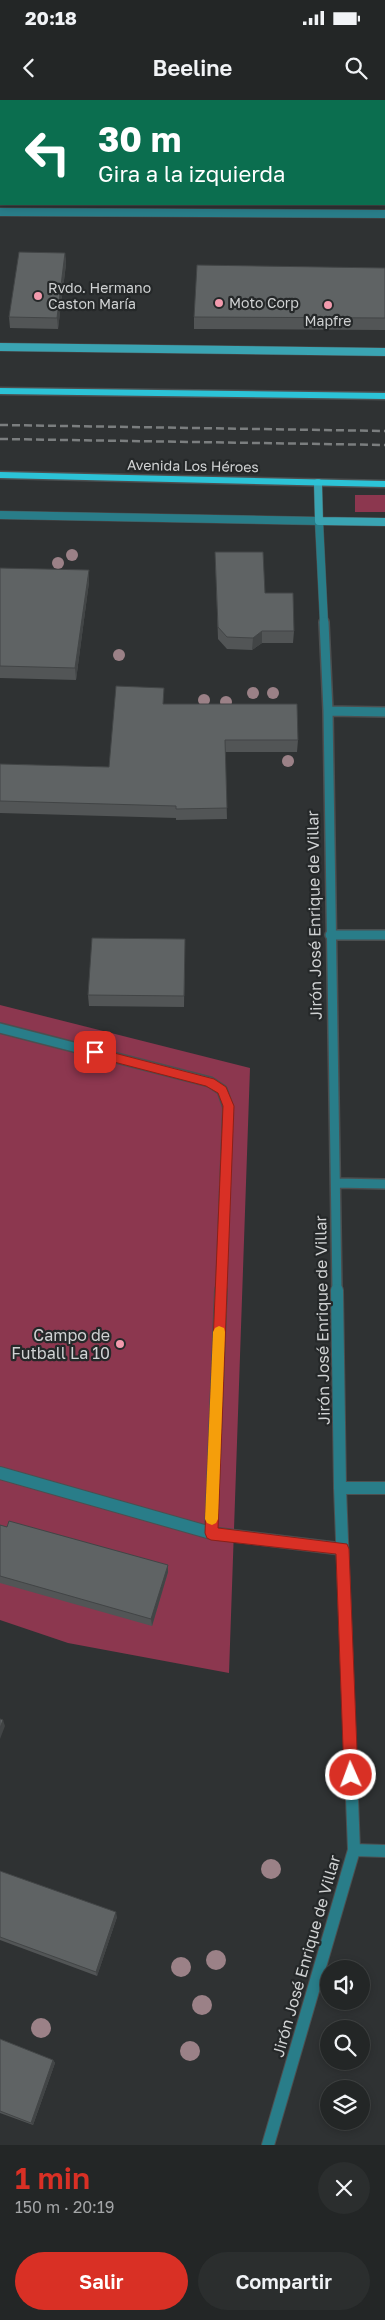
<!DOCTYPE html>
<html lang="es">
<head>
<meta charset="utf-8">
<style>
  body { margin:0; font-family:"Golos Text",sans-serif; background:#2b2e2e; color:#f1f3f6; height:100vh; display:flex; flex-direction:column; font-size:19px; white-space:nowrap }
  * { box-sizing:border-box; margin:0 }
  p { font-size:16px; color:#a3a5a7 }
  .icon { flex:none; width:28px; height:28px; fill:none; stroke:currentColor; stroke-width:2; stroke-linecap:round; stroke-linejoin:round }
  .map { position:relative; height:2045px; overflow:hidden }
  .sheet { display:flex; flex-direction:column; background:#232626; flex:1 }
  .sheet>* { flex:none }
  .hud { position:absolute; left:0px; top:0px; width:385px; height:105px; box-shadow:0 2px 8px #0003,0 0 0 1px #404343; background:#0b6e4f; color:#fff; overflow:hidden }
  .controls { position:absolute; left:320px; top:1860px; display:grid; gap:10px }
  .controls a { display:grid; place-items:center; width:50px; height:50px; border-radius:50%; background:#232626; box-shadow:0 2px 8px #0003,0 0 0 1px #404343; font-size:25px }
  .pin { position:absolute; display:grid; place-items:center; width:42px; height:42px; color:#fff; margin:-21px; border-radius:10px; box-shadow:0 2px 8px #0006 }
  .me { position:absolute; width:55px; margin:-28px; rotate:358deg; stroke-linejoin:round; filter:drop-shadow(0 0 4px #0008) }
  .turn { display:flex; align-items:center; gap:18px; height:105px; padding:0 15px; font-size:22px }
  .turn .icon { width:65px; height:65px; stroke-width:2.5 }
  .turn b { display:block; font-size:35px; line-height:42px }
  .round { display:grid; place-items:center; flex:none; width:52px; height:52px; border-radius:26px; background:#2b2e2e }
  .overview { display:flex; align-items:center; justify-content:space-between; height:85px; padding:0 15px }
  h1 { font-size:30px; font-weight:600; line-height:38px; color:#d93025 }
  .button { display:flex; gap:10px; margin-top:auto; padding:10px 15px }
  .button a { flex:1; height:58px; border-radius:30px; background:#d93025; color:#fff; font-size:20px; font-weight:600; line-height:58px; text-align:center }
  .button a+a { background:#2b2e2e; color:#f1f3f6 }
  .status { display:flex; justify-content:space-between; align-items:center; height:35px; padding:0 25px; background:#232626; direction:ltr }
  .status svg { height:14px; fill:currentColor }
  header { display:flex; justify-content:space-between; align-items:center; height:65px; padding:0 15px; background:#232626; font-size:22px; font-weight:600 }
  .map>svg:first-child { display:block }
  .green { fill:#8c374f }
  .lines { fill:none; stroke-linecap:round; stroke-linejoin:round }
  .lane-far2-casing { stroke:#4c4f50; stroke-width:9 }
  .lane-far1-casing { stroke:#4c4f50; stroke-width:12 }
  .lane-casing { stroke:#4c4f50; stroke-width:14 }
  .street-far2-casing { stroke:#4c4f50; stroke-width:9 }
  .street-far1-casing { stroke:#4c4f50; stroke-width:12 }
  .street-casing { stroke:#4c4f50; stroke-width:14 }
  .secondary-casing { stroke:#4c4f50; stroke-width:9 }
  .primary-casing { stroke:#4c4f50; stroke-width:3 }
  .lane-far2 { stroke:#297d89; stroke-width:8 }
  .lane-far1 { stroke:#297d89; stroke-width:9 }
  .lane { stroke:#297d89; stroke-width:12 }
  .street-far2 { stroke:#297d89; stroke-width:8 }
  .street-far1 { stroke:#297d89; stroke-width:9 }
  .street { stroke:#297d89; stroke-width:12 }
  .secondary { stroke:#3aa4b3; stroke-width:8 }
  .primary { fill:#2cc3d7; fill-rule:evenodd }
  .rail { stroke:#7b7e7f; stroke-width:2.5; stroke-dasharray:8 4; stroke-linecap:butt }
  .tree { fill:#9b8187 }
  .wall { fill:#525556 }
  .shaded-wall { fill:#424546 }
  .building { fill:#5f6364; stroke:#424546 }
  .route { fill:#d93025; stroke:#8d1f18 }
  .slow { fill:#f59e0b }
  .poi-dot { fill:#f29aad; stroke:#252829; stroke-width:2 }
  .labels { text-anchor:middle; stroke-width:4.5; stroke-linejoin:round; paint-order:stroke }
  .far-poi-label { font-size:14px; fill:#d0d2d3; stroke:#252829; text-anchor:start }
  .far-street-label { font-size:14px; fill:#d0d2d3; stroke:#252829 }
  .street-label { font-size:16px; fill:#d0d2d3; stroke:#252829 }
  .poi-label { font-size:16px; fill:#d0d2d3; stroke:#252829; text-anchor:end }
</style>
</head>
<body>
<div class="status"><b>20:18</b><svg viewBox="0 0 49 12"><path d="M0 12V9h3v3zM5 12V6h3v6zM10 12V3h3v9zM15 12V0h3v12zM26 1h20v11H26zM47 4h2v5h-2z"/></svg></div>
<header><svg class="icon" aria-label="back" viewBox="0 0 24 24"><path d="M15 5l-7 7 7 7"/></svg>Beeline<svg class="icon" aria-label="search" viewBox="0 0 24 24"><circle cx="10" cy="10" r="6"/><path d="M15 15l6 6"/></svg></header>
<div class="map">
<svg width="385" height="2045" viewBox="0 0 385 2045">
  <rect width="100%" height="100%" fill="#2f3233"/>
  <path class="green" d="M355,395H385V412H355Z
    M0,905L250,968L229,1573L68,1543L0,1520Z"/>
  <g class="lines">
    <defs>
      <path id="lane-far2" d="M0,415L319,421"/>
      <path id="lane-far1" d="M0,928L210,982L222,990L228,1007L221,1191"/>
      <path id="lane" d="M0,1373L211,1433L342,1449
        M211,1433L221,1190"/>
      <path id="street-far2" d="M0,112L385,114
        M319,421L324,523"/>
      <path id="street-far1" d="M324,522L328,611L337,1191
        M328,611L385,612
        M330,835H385
        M336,1083L385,1084"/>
      <path id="street" d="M340,1388H385
        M354,1750L385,1751
        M268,2045L354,1750L340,1388L337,1190"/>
      <path id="secondary" d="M0,247L385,252
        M318,383L319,421L385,422"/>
      <path id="primary" d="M0,288L385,293V299L0,294Z
        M0,372L385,381V387L0,378Z"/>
    </defs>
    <use href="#lane-far2" class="lane-far2-casing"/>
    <use href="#lane-far1" class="lane-far1-casing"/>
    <use href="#lane" class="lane-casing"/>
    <use href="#street-far2" class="street-far2-casing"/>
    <use href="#street-far1" class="street-far1-casing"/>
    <use href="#street" class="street-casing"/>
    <use href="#secondary" class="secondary-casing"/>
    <use href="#primary" class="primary-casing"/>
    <use href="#lane-far2" class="lane-far2"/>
    <use href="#lane-far1" class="lane-far1"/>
    <use href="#lane" class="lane"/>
    <use href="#street-far2" class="street-far2"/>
    <use href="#street-far1" class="street-far1"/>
    <use href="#street" class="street"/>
    <use href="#secondary" class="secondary"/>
    <use href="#primary" class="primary"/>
    <path class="rail" d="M0,325L385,331
      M0,339L385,345"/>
  </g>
  <g class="tree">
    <circle cx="72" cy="455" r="6"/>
    <circle cx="58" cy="463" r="6"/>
    <circle cx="119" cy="555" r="6"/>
    <circle cx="253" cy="593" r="6"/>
    <circle cx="273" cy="593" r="6"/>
    <circle cx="204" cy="600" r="6"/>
    <circle cx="226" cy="602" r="6"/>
    <circle cx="288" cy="661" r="6"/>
    <circle cx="271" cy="1769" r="10"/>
    <circle cx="216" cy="1860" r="10"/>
    <circle cx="181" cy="1867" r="10"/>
    <circle cx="202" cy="1905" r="10"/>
    <circle cx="41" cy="1928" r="10"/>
    <circle cx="190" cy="1951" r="10"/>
  </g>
  <path class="wall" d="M65,153L66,164L58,229L10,228L9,217Z
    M385,168V230L194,229V217Z
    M215,452L265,493L294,531L293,543H262L252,550L227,549L218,539Z
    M0,468L89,482L76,580L0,578Z
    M164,604L298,640L297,652H225L227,719L176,720V718L0,713V664L109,667Z
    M185,839L184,907L89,906L88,895Z
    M0,1425L168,1472L152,1526L0,1483Z
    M0,1771L117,1817L97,1876L0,1840Z
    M0,1939L53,1960L55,1963L33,2025L0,2013Z"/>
  <path class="shaded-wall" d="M65,153L66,164L58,229L57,218Z
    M89,470V482L76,580L75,568Z
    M262,531V543L252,550L253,538Z
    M168,1465V1472L152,1526L151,1519Z
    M3,1620L5,1626L0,1639V1628Z
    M116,1812L117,1817L97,1876L96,1872Z
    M53,1960L55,1963L33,2025L31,2023Z"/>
  <path class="building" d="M19,152L65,153L57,218L9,217Z
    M197,165L385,168V218L194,217Z
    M215,452H263L265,493H293L294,531H262L253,538L227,537L218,527Z
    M0,468L89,470L75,568L0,566Z
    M116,586L164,588L163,604H297L298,640H225L227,708L176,709V706L0,701V664L109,667Z
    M92,838L185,839L184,896L88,895Z
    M9,1421L168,1465L151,1519L0,1476V1425L7,1427Z
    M0,1619L3,1620L0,1628Z
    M0,1771L116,1812L96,1872L0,1837Z
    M0,1939L53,1960L31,2023L0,2011Z"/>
  <path class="route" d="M95,948L214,979L226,987L234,1006L218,1428L347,1444L349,1449L358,1675L356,1680L351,1682L346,1680L344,1675L336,1454L211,1440L207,1438L205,1433L223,1006L218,993L206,986L91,956L90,952L91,949Z"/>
  <path class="slow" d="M219,1226L224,1228L225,1232L218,1419L216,1423L212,1425L207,1423L205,1419L213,1232L215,1228Z"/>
  <g class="poi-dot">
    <circle cx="38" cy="196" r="5"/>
    <circle cx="219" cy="203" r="5"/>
    <circle cx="328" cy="205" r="5"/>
    <circle cx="120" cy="1244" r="5"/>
  </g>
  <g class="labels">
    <g class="far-poi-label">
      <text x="48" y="193">Rvdo. Hermano<tspan x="48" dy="16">Caston María</tspan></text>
      <text x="229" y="208">Moto Corp</text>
      <text x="328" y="226" text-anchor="middle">Mapfre</text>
    </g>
    <g class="far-street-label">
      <text transform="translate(193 366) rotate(1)" y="5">Avenida Los Héroes</text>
    </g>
    <g class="street-label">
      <text transform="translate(314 815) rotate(-91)" y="6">Jirón José Enrique de Villar</text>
      <text transform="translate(322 1220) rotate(-91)" y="6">Jirón José Enrique de Villar</text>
      <text transform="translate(306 1856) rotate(-74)" y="6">Jirón José Enrique de Villar</text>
    </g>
    <g class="poi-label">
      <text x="110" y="1241">Campo de<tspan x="110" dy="18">Futball La 10</tspan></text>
    </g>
  </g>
</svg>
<div class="controls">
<a><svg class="icon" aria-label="sound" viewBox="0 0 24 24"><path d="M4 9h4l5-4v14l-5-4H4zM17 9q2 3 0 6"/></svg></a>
<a><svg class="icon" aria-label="search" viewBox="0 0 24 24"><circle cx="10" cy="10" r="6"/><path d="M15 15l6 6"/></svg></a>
<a><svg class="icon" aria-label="layers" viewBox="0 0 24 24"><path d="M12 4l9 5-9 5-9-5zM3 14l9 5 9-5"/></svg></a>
</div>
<div class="pin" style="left:95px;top:952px;background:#d93025"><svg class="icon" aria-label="arrive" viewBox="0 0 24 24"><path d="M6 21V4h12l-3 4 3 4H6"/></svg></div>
<svg class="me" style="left:351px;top:1675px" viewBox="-20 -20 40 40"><circle r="17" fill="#d93025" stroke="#fff" stroke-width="3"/><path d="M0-11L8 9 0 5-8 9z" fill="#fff"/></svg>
<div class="hud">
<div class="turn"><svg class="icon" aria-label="left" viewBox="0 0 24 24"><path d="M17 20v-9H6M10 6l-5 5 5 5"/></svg><div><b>30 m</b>Gira a la izquierda</div></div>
</div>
</div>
<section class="sheet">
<div class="overview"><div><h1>1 min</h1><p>150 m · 20:19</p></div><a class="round"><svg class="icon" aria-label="close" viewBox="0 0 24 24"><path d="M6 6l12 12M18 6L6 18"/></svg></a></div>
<div class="button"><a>Salir</a><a>Compartir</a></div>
</section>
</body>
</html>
